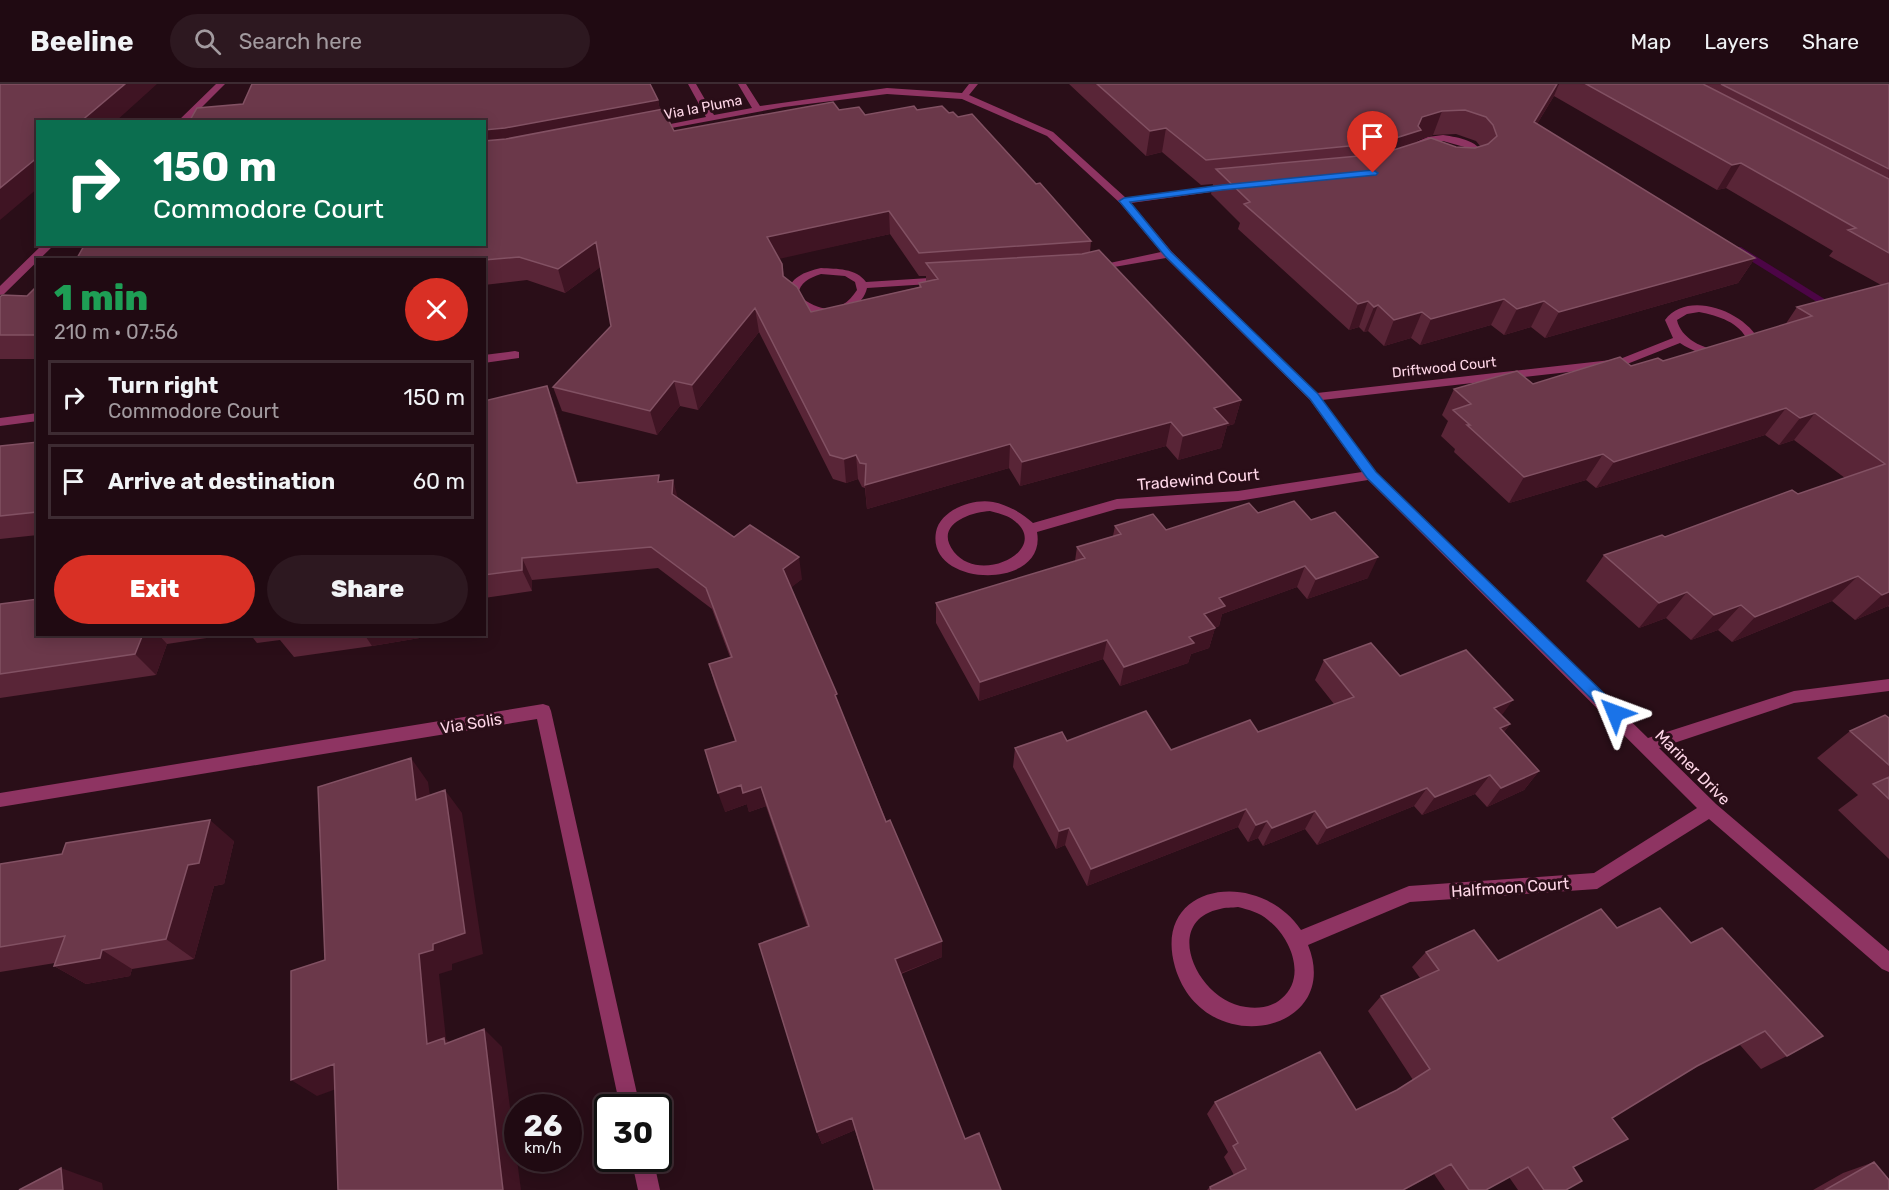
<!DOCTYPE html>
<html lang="en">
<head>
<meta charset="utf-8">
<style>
  body { margin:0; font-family:Rubik,sans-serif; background:#2d1820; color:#f1f3f6; height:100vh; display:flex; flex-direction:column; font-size:22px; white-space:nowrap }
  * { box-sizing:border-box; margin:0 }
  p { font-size:20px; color:#a29a9f }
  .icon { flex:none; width:33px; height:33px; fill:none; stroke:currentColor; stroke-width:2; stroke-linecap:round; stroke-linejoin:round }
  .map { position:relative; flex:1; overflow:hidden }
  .drawer { position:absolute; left:36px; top:174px; width:450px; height:378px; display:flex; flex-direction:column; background:#200a12; border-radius:0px; box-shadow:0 3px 15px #0003,0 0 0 2px #3d2b32 }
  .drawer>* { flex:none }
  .guide { position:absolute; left:36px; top:36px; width:450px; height:126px; border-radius:0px; box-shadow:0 3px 15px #0003,0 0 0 2px #3d2b32; background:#0b6e4f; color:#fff; overflow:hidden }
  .speed { position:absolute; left:504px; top:1010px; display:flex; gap:12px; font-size:30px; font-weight:700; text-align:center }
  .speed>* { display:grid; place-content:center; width:78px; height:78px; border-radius:50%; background:#200a12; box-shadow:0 3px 15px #0003,0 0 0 2px #3d2b32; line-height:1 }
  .speed small { font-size:15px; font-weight:400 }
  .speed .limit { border:3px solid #111; border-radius:9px; background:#fff; color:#111 }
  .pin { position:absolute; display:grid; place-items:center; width:51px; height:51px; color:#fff; margin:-62px -26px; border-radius:50% 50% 50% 0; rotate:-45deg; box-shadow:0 0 6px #0007 }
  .pin .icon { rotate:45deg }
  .me { position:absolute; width:66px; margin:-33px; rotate:314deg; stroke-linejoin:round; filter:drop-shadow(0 0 4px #0008) }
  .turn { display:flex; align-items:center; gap:21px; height:126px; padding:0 18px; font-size:27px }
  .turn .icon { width:78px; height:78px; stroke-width:2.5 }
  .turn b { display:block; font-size:42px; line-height:51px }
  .round { display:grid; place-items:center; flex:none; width:63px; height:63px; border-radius:32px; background:#2d1820 }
  .summary { display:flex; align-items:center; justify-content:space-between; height:102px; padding:0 18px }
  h1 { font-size:36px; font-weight:800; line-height:45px; color:#1e9e55 }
  .cta { display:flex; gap:12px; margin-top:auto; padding:12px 18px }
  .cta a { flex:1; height:69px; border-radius:36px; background:#d93025; color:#fff; font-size:24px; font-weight:800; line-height:69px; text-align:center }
  .cta a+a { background:#2d1820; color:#f1f3f6 }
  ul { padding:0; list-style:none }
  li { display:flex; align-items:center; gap:18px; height:75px; margin:0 12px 9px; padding:0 6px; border:3px solid #3d2b32; border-radius:0px }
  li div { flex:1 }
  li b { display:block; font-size:22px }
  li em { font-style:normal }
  header { display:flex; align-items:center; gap:36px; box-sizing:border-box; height:84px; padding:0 30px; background:#200a12; border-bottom:2px solid #3d2b32 }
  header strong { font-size:28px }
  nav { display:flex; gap:33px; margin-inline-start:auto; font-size:21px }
  .search { width:420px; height:54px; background:#2d1820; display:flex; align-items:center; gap:15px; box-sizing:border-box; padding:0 21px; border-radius:33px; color:#a29a9f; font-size:22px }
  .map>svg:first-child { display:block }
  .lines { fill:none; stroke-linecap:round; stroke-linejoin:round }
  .stream { fill:#4c0546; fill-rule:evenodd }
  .minor { fill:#8e3462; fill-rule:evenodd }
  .wall { fill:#592537; fill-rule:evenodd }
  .shaded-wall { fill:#3f1423 }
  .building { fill:#6b384a; stroke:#825163; stroke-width:1.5 }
  .route { fill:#1a73e8; stroke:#114b97; stroke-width:1.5 }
  .labels { text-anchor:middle; stroke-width:6; stroke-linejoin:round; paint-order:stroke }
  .far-street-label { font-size:14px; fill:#ffd7e8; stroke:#2a0e18 }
  .street-label { font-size:16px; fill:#ffd7e8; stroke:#2a0e18 }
</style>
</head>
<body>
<header>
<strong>Beeline</strong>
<div class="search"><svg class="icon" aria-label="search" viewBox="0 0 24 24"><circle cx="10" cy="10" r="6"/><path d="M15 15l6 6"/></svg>Search here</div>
<nav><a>Map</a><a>Layers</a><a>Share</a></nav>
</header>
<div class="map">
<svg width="1889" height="1106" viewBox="0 0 1889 1106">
  <rect width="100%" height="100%" fill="#2a0e18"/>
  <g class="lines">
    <path class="stream" d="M1735,163H1741L1842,226L1837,229L1833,228L1735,167Z"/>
    <path class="minor" d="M216,0H225L187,38H177Z
      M688,0H696L714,31L752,24L738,0H746L760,22L887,4L962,9L969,0H978L969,11L1053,48L1126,114L1236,100L1238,102L1233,105L1131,119L1172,168L1317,309L1620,275L1673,254L1665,236C1688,205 1746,228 1760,258C1741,281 1702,274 1680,259L1622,282L1322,316L1376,388L1648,654L1794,607L1889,595V607L1794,619L1659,664L1716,720L1889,867V888L1882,885L1709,735L1597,805L1410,818L1308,861C1344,950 1203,978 1175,883C1151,799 1258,783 1301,846L1409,802L1594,789L1697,724L1368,396L1238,417L1117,425L1037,448C1048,507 926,504 936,448C940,426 973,414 993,418C1008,421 1022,429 1033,439L1117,415L1238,407L1362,388L1310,316L1166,174L1091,187V183L1161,168L1120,119L1047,52L962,15L887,10L784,23L650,48V44L706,33ZM1699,228C1719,232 1739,238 1748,257C1729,277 1682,262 1677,236L1687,230ZM990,427C997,429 1006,431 1012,435C1054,464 981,502 954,468C933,441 970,428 990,427ZM1238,823C1249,826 1259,828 1268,836C1290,853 1308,893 1281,915C1272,923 1258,925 1246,923C1197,917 1161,837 1220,825C1225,823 1232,824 1238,823Z
      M1443,51C1460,54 1481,56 1485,76C1465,96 1429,87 1412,67L1414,59L1428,53ZM1443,57L1468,64L1475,75C1458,87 1436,80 1422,66V62Z
      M43,160H55L4,210L0,211V202Z
      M821,184C837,185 856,184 866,198L945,193L950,196L945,199L867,204C862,228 825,238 804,228C798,224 791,217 786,212C790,193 804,188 821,184ZM821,190L845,192L855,198L857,206C840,232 819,228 798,211C800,198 809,194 821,190Z
      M515,267L519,268V274L484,279V271Z
      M38,329V337L0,342V334Z
      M543,620L549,622L551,627L640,1023H620L537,635L0,723V709Z
      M631,1074H653L660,1106H638Z"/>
  </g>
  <path class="wall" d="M1069,0H1889V523L1888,522L1855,536L1832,517L1732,558L1718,546L1691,556L1666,534L1639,544L1586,497L1604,471L1665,453L1798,410L1845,394L1794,356L1779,361L1765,351L1596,404L1586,396L1509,419L1454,368L1455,365L1441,352L1448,337L1442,331L1454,305L1533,300L1631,282L1663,277L1785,241L1797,223L1881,201L1829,172L1833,167L1726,104L1717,106L1554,12L1537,40L1755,174L1738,199L1545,254L1531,243L1504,251L1491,241L1420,261L1411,254L1384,262L1368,247L1364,248L1359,243L1349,246L1238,145L1240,139L1211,110L1213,100L1201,101L1162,68L1146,72ZM1456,50L1476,57L1480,62L1475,64L1456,63L1417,58L1418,56L1433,51Z
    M658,16L660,26L674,47L839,26L865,31L917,26L949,29L958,33L1036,100L1091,157L1090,168L1241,316L1234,340L1227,342L1221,364L1178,376L1166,362L1020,402L1009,384L867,425L865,404L862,403L858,395L846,399L833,395L759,248L698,326L680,322L657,351L562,327L553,303L611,242L600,183L565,209L527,196L484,201V176ZM890,150L919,192H926V198L919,199V203L811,228L784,193L782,180L779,174Z
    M38,201V275H0V213L27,212Z
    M484,317L555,323L578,399L661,398L677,413L734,453L802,495L791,503L942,873L901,890L965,1055L1001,1106H874L855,1046L822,1060L817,1048L807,842L766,722L749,728L747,720L725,728L735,657L715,601L709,580L730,573L712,525L658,484L532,496V507L484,514Z
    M38,358V451L0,455V362Z
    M1258,429L1311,436L1368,494L1307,515L1297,503L1222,530L1219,542L1215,544L1209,564L1191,570L1188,579L1120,602L1103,575L979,617L936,539V519L1075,477L1077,463L1113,452L1115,442L1166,446Z
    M0,520L38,550H233L167,560L156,591L0,614Z
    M250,550H443L372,562L294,573L280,556L257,559Z
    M1324,576L1400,592L1502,632L1510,640L1504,648L1539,687L1524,706L1487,723L1475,710L1422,731L1414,722L1317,761L1305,745L1263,762L1258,754L1248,758L1238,743L1087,802L1065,761L1056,765L1013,683L1015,664L1067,657L1171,666L1258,648L1334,620L1315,596Z
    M1889,634V775L1838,726L1858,711L1817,674L1850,647Z
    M234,757L224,800L214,802L194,875L132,885L130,892L86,900L54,882L55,879L0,888V780Z
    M1660,824L1787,972L1761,985L1740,961L1688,987L1612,1034L1573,1083L1566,1106H1518L1509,1093L1486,1106H1445L1434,1090L1405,1106H1207L1210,1103L1234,1091L1224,1073L1228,1068L1207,1030L1215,1018L1356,1026L1397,1006L1413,996L1368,927L1381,912L1420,894L1412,883L1426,868L1498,877L1617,844Z
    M1874,1078L1889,1106H1813L1843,1089Z"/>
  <path class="shaded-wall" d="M125,0H157L115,38H80Z
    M1557,0H1559L1554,12L1523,63L1534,38Z
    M658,16L662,38L484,70V46Z
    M1442,27L1433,51L1418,56L1412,71L1372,84L1380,59L1422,33Z
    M1166,44L1162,68L1146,72L1150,47Z
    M38,73V104L0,136V104Z
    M1741,79L1726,104L1717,106L1732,81Z
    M889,127L890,150L770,177L767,153Z
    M596,158L602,182L565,209L558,185Z
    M1755,174L1738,199L1545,254L1559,228Z
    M1504,215L1491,241L1420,261L1431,235Z
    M1368,217L1359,243L1349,246L1358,220Z
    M1544,217L1531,243L1504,251L1517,225Z
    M1378,221L1368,247L1364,248L1374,223Z
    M755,224L759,248L698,326L692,301Z
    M1422,228L1411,254L1384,262L1394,236Z
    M674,297L680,322L657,351L650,327Z
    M547,302L555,323L585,421L577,399Z
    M1241,316L1234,340L1227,342L1221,364L1178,376L1183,352L1214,324Z
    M1786,324L1765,351L1596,404L1614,378Z
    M1815,329L1794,356L1779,361L1800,334Z
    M1171,338L1166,362L1020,402L1022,378Z
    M1010,360L1009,384L867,425L865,401Z
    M1603,370L1586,396L1509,419L1524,393Z
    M856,371L858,395L846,399L844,375Z
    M673,396L679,418L672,410Z
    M799,473L802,495L787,507L783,485Z
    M1378,473L1368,494L1307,515L1316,495Z
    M522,474L532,496V507L522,486Z
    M1305,482L1297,503L1222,530L1219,542L1198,550L1204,530L1219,514Z
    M1858,492L1832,517L1732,558L1755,533Z
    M1687,508L1666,534L1639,544L1659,519Z
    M1889,508V521L1888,522L1855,536L1882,511Z
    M1741,521L1718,546L1691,556L1714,531Z
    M1215,544L1209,564L1191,570L1188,579L1120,602L1124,583L1189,553Z
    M143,550H158L167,560L156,591L135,570Z
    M364,550H443L372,562Z
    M1107,556L1103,575L979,617L980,598Z
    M1513,616L1499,635L1494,624Z
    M1510,640L1495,659L1500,644Z
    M411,674L428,698L434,739L416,716Z
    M1539,687L1524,706L1487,723L1501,704Z
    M1490,691L1475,710L1422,731L1435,713Z
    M741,701L747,720L725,728L718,709Z
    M761,703L766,722L749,728L743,709Z
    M1427,704L1414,722L1317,761L1327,744Z
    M445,706L462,729L483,870L452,880V886L439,890L446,955L464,971L427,960L419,870L433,860Z
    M1246,725L1238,743L1087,802L1091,785Z
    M1315,727L1305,745L1263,762L1272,744Z
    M210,736L234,757L224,800L214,802L194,875L166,855L188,781Z
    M1267,737L1258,754L1248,758L1256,741Z
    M1069,744L1065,761L1056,765L1059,747Z
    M942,857V873L896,891L895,875Z
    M102,866L132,885L130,892L86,900L54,882Z
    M484,945L502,963L521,1106H503Z
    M1765,947L1740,961L1674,995L1697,982Z
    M334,980L358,997L317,1012L291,996Z
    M852,1034L855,1046L822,1060L817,1048Z
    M1451,1080L1405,1106H1403Z
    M61,1084L102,1099L103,1106H63Z"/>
  <path class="building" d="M0,0H125L80,38H38V73L0,104Z
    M252,0H650L658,16L505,44L484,46V38H189L197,24L243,20Z
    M1097,0H1557L1534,38L1755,174L1559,228L1544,217L1517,225L1504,215L1431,235L1422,228L1394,236L1378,221L1374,223L1368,217L1358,220L1244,120L1250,118L1216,85L1381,70L1431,54L1456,63L1475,64L1488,60L1497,52L1493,41L1486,33L1465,26L1442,27L1422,33L1418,42L1421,46L1380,59L1206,76L1166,44L1150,47Z
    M1586,0H1703L1889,95V169L1848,146L1856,144L1741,79L1732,81Z
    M1721,0H1889V85Z
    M833,18L839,26L859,23L865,31L914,22L917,26L942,22L949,29L953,28L958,33L972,30L1036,100L1040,99L1091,157L919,169L889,127L767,153L782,180L783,192L797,203L811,228L921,203L919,199L938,195L926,179L1082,170L1099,166L1241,316L1214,324L1228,339L1183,352L1171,338L1022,378L1010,360L865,401L866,380L860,379L856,371L844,375L830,371L755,224L692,301L674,297L650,327L553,303L611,242L596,158L558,185L519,173L484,176H76L85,160H484V57L506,55L663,25L674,47Z
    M1889,199V508L1882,511L1858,492L1755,533L1741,521L1714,531L1687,508L1659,519L1604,471L1662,451L1665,453L1792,406L1798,410L1885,380L1815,329L1800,334L1786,324L1614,378L1603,370L1524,393L1467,341H1470L1453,326L1471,320L1454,305L1517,287L1533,300L1620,273L1631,282L1658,274L1663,277L1812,232L1797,223Z
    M38,201V251H0V213L2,211L27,212Z
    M547,302L577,399L659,391L658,398L673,396L672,410L734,453L750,441L799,473L783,485L837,610L835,611L886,738L890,736L942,857L895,875L965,1055L979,1049L1001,1106H874L852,1034L817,1048L759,860L809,842L761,703L743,709L741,701L718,709L705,666L736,657L709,580L732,573L706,504L651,463L522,474V486L484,491V317Z
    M38,358L37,428L0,432V362Z
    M1294,417L1311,436L1335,428L1378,473L1316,495L1305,482L1219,514L1225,522L1204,530L1215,544L1189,553L1194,559L1124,583L1107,556L980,598L936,519L1085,474L1077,463L1121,450L1115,442L1153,430L1166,446L1249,419L1258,429Z
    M38,515V550H143L135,570L0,590V520Z
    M1371,559L1400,592L1466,566L1513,616L1494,624L1510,640L1500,644L1539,687L1501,704L1490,691L1435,713L1427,704L1327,744L1315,727L1272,744L1267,737L1256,741L1246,725L1091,785L1069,744L1059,747L1015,664L1062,648L1067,657L1146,627L1171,666L1250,636L1258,648L1354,613L1324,576Z
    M1885,631L1889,634V681L1850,647Z
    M411,674L416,716L445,706L465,849L433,860V866L419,870L427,960L444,954L445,960L484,945L503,1106H338L334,980L291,996V887L325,876L318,703Z
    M1889,693V715L1873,700Z
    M210,736L199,779L188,781L166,855L102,866L100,874L54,882L65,852L0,863V780L62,770L66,759Z
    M1660,824L1691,859L1722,844L1823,952L1787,972L1765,947L1697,982L1612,1034L1628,1055L1573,1083L1582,1097L1566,1106H1544L1528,1083L1486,1106H1469L1451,1080L1403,1106H1211L1210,1103L1246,1085L1233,1062L1238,1059L1215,1018L1320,968L1356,1026L1397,1006L1430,985L1381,912L1439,886L1426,868L1474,846L1498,877L1601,825L1617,844Z
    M1874,1078L1889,1096V1106H1825Z
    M61,1084L63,1106H19Z"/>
  <path class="route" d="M1373,86L1378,89L1376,91L1222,106L1130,118L1171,168L1318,310L1376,388L1620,625L1622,629L1620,633H1610L1367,394L1310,315L1165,172L1119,117L1124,114L1222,101Z"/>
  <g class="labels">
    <g class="far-street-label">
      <text transform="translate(703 23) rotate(-11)" y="5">Via la Pluma</text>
      <text transform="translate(1444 283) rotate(-6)" y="5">Driftwood Court</text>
    </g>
    <g class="street-label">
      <text transform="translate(1198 395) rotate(-5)" y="6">Tradewind Court</text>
      <text transform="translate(471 639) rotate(-9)" y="6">Via Solis</text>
      <text transform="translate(1693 683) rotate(45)" y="6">Mariner Drive</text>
      <text transform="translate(1510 803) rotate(-4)" y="6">Halfmoon Court</text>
    </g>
  </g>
</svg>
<div class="speed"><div>26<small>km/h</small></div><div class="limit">30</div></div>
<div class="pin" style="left:1373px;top:89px;background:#d93025"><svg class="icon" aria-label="arrive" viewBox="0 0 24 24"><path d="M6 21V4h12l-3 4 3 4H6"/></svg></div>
<svg class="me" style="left:1615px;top:629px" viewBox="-20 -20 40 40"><path d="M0-17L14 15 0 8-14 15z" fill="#1a73e8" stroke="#fff" stroke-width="4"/></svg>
<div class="guide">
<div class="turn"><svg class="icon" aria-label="right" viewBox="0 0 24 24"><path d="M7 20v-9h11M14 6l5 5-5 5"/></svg><div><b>150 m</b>Commodore Court</div></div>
</div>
<section class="drawer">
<div class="summary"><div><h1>1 min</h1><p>210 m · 07:56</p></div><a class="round" style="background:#d93025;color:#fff"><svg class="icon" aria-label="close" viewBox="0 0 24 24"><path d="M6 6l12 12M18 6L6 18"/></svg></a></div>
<ul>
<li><svg class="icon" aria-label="right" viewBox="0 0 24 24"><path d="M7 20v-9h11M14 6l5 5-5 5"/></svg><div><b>Turn right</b><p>Commodore Court</p></div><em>150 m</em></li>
<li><svg class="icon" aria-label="arrive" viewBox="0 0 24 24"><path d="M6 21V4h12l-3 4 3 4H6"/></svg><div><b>Arrive at destination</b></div><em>60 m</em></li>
</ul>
<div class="cta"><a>Exit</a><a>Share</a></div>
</section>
</div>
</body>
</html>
